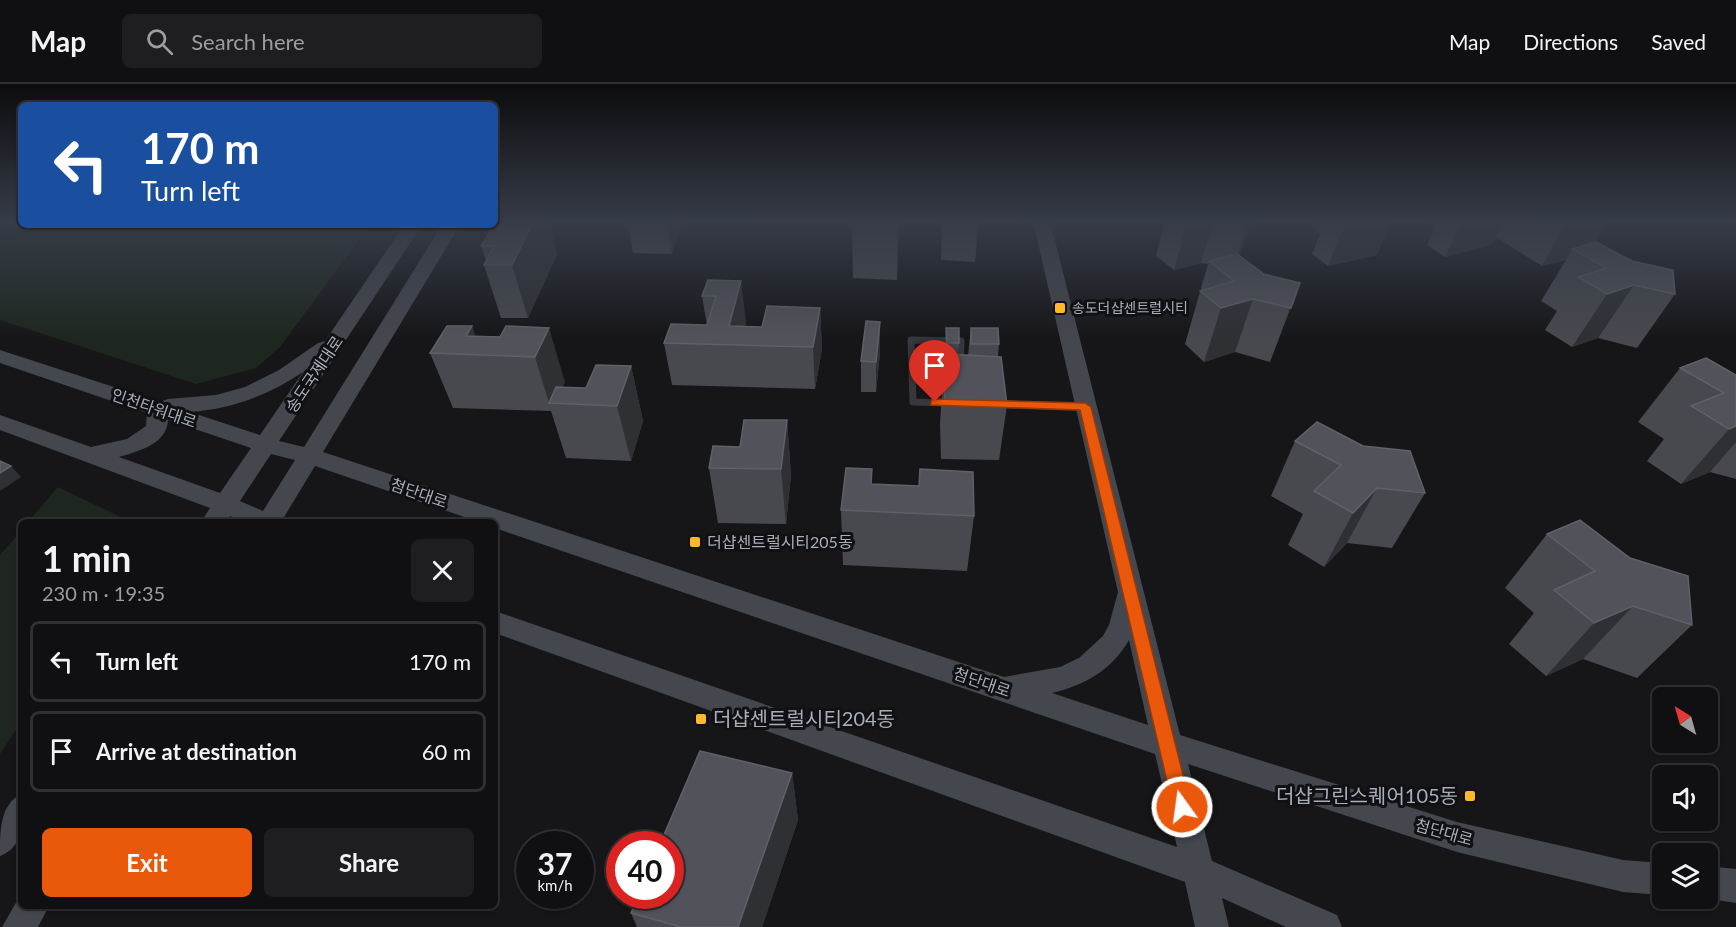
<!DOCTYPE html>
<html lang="en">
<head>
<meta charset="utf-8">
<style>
  body { margin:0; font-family:Lato,"Noto Sans KR",sans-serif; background:#1e1e20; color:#f1f3f6; height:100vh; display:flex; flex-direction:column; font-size:22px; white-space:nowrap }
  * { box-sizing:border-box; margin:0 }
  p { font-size:20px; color:#9c9d9f }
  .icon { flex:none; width:33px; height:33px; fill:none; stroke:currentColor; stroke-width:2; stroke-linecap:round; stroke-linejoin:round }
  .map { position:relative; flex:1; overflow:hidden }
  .details { position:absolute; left:18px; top:435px; width:480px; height:390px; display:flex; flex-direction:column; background:#101012; border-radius:9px; box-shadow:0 2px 4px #0004,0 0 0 2px #303032 }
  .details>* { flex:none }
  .top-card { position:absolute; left:18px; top:18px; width:480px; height:126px; border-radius:9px; box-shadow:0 2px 4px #0004,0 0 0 2px #303032; background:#1a4fa0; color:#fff; overflow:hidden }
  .needle { width:39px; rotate:323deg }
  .fabs { position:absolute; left:1652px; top:603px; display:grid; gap:12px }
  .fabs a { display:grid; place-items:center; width:66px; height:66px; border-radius:9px; background:#101012; box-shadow:0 2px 4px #0004,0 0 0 2px #303032; font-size:30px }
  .speed { position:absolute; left:516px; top:747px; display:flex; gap:12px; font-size:30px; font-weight:700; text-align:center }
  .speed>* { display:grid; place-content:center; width:78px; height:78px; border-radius:50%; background:#101012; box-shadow:0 2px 4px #0004,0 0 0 2px #303032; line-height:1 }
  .speed small { font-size:15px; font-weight:400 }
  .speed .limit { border:9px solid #d22; background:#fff; color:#111 }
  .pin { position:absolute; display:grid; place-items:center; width:51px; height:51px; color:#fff; margin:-62px -26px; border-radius:50% 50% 50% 0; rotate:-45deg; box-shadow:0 0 6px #0007 }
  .pin .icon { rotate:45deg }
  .me { position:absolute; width:66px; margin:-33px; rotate:346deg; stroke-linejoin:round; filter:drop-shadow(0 0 4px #0008) }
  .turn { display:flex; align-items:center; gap:21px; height:126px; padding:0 24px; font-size:27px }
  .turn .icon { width:78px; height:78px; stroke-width:2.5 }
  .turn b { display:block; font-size:42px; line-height:51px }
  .round { display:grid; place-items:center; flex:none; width:63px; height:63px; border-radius:9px; background:#1e1e20 }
  .headline { display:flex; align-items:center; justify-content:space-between; height:102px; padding:0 24px }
  h1 { font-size:36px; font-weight:700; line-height:45px }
  .cta { display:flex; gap:12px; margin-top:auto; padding:12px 24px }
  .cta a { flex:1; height:69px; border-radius:9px; background:#ea580c; color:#fff; font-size:24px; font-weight:700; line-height:69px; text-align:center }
  .cta a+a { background:#1e1e20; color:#f1f3f6 }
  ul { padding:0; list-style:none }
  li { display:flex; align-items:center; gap:18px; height:81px; margin:0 12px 9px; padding:0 12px; border:3px solid #303032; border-radius:9px }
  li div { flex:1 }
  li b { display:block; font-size:22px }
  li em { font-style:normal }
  header { display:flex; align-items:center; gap:36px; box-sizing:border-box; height:84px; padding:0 30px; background:#101012; border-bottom:2px solid #303032 }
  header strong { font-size:28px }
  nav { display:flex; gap:33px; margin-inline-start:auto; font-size:21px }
  .search { width:420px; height:54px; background:#1e1e20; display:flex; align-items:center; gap:15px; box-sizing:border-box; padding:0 21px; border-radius:9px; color:#9c9d9f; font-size:22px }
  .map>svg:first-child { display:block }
  .green { fill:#1e271f }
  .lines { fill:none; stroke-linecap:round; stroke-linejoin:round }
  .lane-far1 { stroke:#37383e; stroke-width:7 }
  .lane { stroke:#37383e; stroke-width:8 }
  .secondary { fill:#45474e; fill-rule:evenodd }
  .wall { fill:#47494e }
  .shaded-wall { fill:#2f3034 }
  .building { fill:#52535a; stroke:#5f6168; stroke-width:1.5 }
  .route { fill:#ea580c; stroke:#983908; stroke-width:1.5 }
  .poi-dot { fill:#ffb928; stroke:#111113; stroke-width:2 }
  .labels { text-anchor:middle; stroke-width:6; stroke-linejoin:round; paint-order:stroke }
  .far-poi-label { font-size:14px; fill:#a7adb9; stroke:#111113; text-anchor:start }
  .street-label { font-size:16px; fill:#a7adb9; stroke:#111113 }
  .poi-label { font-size:16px; fill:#a7adb9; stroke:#111113; text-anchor:start }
  .near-poi-label { font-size:20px; fill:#a7adb9; stroke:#111113; text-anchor:start }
</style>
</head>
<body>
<header>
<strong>Map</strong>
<div class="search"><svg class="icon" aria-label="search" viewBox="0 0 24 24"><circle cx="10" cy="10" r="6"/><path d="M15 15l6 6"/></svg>Search here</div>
<nav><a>Map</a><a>Directions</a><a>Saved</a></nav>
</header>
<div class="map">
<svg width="1736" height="843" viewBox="0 0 1736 843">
  <rect width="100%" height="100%" fill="#161618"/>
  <path class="green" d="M6,137H21V141H370L280,263L256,284L196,300L0,236V139Z
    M58,403L131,438H28Z
    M21,447V638L0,670V471Z"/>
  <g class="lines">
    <path class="lane-far1" d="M950,319L913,318L911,256L961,257L960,282
      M996,320L1028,321"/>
    <path class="lane" d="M996,320L1085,323"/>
    <path class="secondary" d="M1033,137H1050L1180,651L1457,738L1623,776L1662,779V811L1623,808L1457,768L1188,680L1212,777L1337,831L1342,843H1286L1222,814L1229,843H1195L1185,798L495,549V527L1177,763L1155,670L495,444V438H479L315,382L281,438H243L230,432L226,438H201L210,424L0,346V331L91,363L127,355L146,342L147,329L0,279V266L160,318L168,315L216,311L245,303L279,286L318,259L325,257L404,141H422L279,357L304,363L442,141H460L323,368L1004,593L1060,583L1079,574L1103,552L1109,541L1118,508ZM303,288L260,351L190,328C232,325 269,311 303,288ZM168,336L251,364L220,409L119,373C139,367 167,360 168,336ZM271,370L295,376L263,427L240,417ZM1129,556L1148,641L1052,609C1085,601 1112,586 1129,556Z
      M21,710C21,735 27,761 0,772C0,746 0,721 21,710Z
      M1707,782L1736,785V819L1704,814H1707Z
      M21,810V822H49L38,843H2Z"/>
  </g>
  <path class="wall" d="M496,137H549L557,170L528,234H501L484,181L486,176L481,162Z
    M627,137H683L672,170L633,169Z
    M899,137L897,196L853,194L852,142Z
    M942,137H979L975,178L941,176Z
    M1165,137H1251L1242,166L1239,172L1264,190L1300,199L1270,278L1235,268L1204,278L1185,260L1208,180L1201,179L1174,186L1156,172Z
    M1318,137H1391L1377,171L1328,182L1312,170L1320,150L1315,146Z
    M1426,137H1607L1595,158L1675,210L1637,264L1598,254L1572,263L1545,246L1557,227L1541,217L1566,176L1542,182L1496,153L1491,161L1445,173L1427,161L1435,143Z
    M708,196L746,238L745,242L762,243L820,224L822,265L815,305L672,301L664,259L707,241L702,212Z
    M880,238V268L876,308H861V277Z
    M472,242L475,252L500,253L506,242L565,298L562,304H586L631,282L643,337L631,377L566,374L551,327L453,324L430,269Z
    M946,244L959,259L958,271H968L971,244L999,260L998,272L1007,321L999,376L941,375L940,340Z
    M1680,284L1736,291V395L1710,388L1681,400L1647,377L1664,355L1638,338Z
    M787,336L791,391L786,440L718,439L709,384L740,363Z
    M1295,357L1425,409L1392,464L1347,459L1324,483L1288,461L1303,430L1271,412Z
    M872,400L974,432L967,487L843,481L841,426Z
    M1547,450L1692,541L1637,594L1583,575L1546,592L1509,560L1534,529L1505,504Z
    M792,689L798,736L762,843H637L631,829Z"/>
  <path class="shaded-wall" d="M534,137H549L557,170L528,234L512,181Z
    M666,137H683L672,170Z
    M899,137L898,180L897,196L898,144Z
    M1187,137H1213L1201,179L1174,186Z
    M1248,137H1251L1242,166L1232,187Z
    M1346,137H1391L1377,171L1328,182Z
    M1462,137H1504L1491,161L1445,173Z
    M1568,137H1607L1587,170L1572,165L1566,176L1542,182Z
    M741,197L746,238L740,261L729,242Z
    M1634,201L1598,254L1572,263L1607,210Z
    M1253,215L1235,268L1204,278L1221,224Z
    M820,224L822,265L815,305L813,263Z
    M880,238V268L876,308V278Z
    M472,242L482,271L466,252Z
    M549,244L565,298L555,319H549L535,273Z
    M631,282L643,337L631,377L617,322Z
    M787,336L791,391L786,440L781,385Z
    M1736,342V358L1710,388L1681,400L1729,345Z
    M11,382L21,393L0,407V389Z
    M1377,404L1347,459L1324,483L1353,429Z
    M1633,522L1583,575L1546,592L1594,539Z
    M792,689L798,736L762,843H738Z"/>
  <path class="building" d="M496,137H534L512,181H484L494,162H481L494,141H495Z
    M853,137H899L898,144L852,142Z
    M1596,158L1632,177L1673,186L1675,210L1634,201L1607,210L1578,193L1607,184L1572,165Z
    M1237,170L1264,190L1300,199L1291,224L1253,215L1221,224L1200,207L1234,197L1209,177Z
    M708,196L741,197L729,242L762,243L767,222L820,224L813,263L664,259L671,240L707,241L716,212H702Z
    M866,237L880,238L876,278L861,277Z
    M447,242H472L466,252L500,253L506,242L549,244L535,273L430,269Z
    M946,244H959V259H947Z
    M971,244H998L999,260H971Z
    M947,270L1001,273L1007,321L945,320L944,286H948Z
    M1706,274L1736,291V342L1729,345L1691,322L1724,309L1680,284Z
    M596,281L631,282L617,322L549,319L556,303L586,304Z
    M744,336H787L781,385L709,384L713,362L740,363Z
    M1317,338L1363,362L1410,367L1425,409L1377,404L1353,429L1314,407L1341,381L1295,357Z
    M0,377L11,382L0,389Z
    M846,384L872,385L871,400L919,402L920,385L973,388L974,432L841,426Z
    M1580,436L1630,474L1688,492L1692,541L1633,522L1594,539L1554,506L1595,487L1547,450Z
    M700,667L792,689L738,843H681L631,829L638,812H670V760H660Z"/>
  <linearGradient id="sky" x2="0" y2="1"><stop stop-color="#0c0c0d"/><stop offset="0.54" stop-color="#363c48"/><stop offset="1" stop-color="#363c48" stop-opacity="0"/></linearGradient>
  <rect width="1736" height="255" fill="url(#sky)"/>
  <path class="route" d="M935,315L1085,319L1091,323L1191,723L1188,729L1182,732L1176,729L1173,723L1080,326L931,321V316Z"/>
  <g class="poi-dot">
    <rect x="1054" y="218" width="12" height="12" rx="3"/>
    <rect x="689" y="452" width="12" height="12" rx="3"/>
    <rect x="695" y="629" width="12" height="12" rx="3"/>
    <rect x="1464" y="706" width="12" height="12" rx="3"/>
  </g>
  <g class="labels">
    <g class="far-poi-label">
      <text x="1072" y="229">송도더샵센트럴시티</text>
    </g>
    <g class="street-label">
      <text transform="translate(314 290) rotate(-56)" y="6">송도국제대로</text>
      <text transform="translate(154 324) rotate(19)" y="6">인천타워대로</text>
      <text transform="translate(419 409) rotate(19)" y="6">첨단대로</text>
      <text transform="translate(982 598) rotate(19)" y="6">첨단대로</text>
      <text transform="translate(1444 748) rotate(16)" y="6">첨단대로</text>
    </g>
    <g class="poi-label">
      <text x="707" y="464">더샵센트럴시티205동</text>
    </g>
    <g class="near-poi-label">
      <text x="713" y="642">더샵센트럴시티204동</text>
      <text x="1458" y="719" text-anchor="end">더샵그린스퀘어105동</text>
    </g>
  </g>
</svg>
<div class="fabs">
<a><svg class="needle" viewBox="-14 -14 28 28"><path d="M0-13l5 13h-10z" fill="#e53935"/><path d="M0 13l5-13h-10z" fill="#9c9d9f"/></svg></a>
<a><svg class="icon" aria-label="sound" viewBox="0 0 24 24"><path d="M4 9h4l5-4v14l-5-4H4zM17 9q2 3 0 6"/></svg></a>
<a><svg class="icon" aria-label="layers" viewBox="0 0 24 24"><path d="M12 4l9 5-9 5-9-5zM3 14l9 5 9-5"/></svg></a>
</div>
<div class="speed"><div>37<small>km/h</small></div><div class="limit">40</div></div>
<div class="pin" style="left:935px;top:318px;background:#d93025"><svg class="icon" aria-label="arrive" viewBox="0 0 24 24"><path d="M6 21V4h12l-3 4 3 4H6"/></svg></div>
<svg class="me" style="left:1182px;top:723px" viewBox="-20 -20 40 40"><circle r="17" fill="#ea580c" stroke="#fff" stroke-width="3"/><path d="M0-11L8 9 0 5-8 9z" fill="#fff"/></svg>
<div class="top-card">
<div class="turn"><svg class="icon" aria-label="left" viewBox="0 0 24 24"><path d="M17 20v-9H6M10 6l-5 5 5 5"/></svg><div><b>170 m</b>Turn left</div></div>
</div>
<section class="details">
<div class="headline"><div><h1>1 min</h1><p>230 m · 19:35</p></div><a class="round"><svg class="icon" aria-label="close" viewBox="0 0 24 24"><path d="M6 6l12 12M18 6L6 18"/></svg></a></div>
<ul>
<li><svg class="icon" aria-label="left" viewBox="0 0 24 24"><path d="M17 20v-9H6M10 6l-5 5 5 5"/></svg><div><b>Turn left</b></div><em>170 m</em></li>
<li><svg class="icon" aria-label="arrive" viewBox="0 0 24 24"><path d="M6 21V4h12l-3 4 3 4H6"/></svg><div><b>Arrive at destination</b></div><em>60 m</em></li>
</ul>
<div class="cta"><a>Exit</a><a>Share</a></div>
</section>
</div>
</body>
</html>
